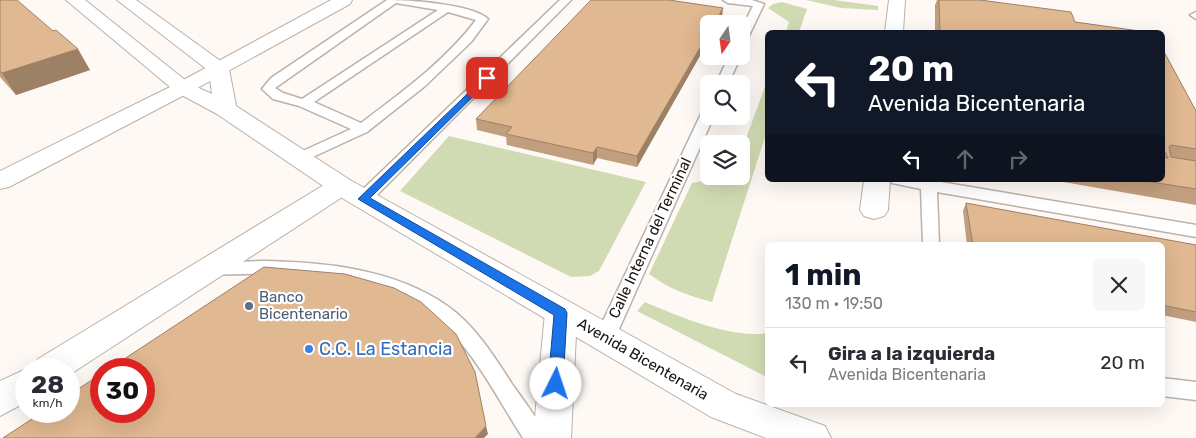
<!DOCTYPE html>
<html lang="es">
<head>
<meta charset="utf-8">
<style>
  body { margin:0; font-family:Rubik,sans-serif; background:#f7f7f7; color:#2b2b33; height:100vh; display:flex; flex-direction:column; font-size:19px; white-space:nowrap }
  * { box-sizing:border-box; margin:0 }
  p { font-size:16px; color:#7c7c81 }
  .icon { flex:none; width:28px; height:28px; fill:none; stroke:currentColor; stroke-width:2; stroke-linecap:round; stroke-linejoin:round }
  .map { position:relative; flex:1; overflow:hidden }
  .panel { position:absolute; left:765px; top:242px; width:400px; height:165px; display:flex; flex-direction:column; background:#fff; border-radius:8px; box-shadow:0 5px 20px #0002 }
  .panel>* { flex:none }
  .guide { position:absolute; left:765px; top:30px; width:400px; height:152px; border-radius:8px; box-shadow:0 5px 20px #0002; background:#111827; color:#fff; overflow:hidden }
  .needle { width:32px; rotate:193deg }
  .buttons { position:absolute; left:700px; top:15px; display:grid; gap:10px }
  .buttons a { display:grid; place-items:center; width:50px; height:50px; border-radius:8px; background:#fff; box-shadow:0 5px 20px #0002; font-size:25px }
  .speed { position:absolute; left:15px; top:358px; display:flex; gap:10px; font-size:25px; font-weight:700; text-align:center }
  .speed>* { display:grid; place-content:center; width:65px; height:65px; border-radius:50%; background:#fff; box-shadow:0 5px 20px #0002; line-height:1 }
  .speed small { font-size:12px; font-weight:400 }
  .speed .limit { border:8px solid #d22; background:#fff; color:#111 }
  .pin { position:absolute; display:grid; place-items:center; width:42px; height:42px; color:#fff; margin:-21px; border-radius:10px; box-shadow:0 2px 8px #0006 }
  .me { position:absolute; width:55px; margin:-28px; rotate:4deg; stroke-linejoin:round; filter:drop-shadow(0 0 4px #0008) }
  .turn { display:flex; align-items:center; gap:18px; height:105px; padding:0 20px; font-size:22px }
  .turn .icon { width:65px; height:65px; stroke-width:2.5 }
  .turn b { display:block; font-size:35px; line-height:42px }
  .lanes { display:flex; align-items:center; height:48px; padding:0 20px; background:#0003; justify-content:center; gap:25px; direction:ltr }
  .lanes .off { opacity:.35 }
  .round { display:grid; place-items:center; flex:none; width:52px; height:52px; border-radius:8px; background:#f7f7f7 }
  .head { display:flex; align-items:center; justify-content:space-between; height:85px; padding:0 20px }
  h1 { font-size:30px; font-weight:700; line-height:38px; color:#111827 }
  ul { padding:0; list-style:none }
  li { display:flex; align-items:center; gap:15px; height:70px; padding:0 20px; border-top:1px solid #e1e1e2 }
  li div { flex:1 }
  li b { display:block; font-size:19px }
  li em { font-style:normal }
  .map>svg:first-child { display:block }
  .green { fill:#d1dbb3 }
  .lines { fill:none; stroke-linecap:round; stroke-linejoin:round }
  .lane-casing { stroke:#bab2aa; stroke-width:3 }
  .street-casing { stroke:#bab2aa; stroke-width:2 }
  .primary-casing { stroke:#bab2aa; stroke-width:2 }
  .lane { fill:#fff; fill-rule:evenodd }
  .street { fill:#fff; fill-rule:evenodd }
  .primary { fill:#fff; fill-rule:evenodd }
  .wall { fill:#c19e7d }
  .shaded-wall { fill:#9d8166 }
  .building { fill:#e0b891; stroke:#9d8166 }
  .route { fill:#1a73e8; stroke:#114b97 }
  .service-dot { fill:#5c6f8a; stroke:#fff; stroke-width:2 }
  .shop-dot { fill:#3f7fe0; stroke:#fff; stroke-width:2 }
  .labels { text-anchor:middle; stroke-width:4.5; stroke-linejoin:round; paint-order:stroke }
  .street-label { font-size:15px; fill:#181512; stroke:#fff }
  .service-label { font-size:15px; fill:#4e5e75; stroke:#fff; text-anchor:start }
  .near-shop-label { font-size:18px; fill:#366cbe; stroke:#fff; text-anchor:start }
</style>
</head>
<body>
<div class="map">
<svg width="1196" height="438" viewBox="0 0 1196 438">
  <rect width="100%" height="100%" fill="#fef9f4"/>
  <path class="green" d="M806,0H834L878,6V10L841,8Z
    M782,2L807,9L799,32H786L789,22L768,8L773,4Z
    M767,81V131L712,302C685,294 673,291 649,274L692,183L728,176H741V152Z
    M449,136L646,182L599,271L590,276L571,277L400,191Z
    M645,302C678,316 731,339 767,333V377L637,311Z"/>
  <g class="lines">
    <defs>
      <path id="lane" d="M387,0C409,0 473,4 488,19L471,42L425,86L367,132L304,161H294L292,158L294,155L351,129L299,106L273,99L262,89L271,78ZM396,3L438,10L302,99L283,93L275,88ZM448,12L476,20C445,61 402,92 361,123L314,102Z
        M560,0H571L369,203H357L355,199L357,195Z
        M723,0H752L764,4L745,44L741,45V30L753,6L728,3Z
        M1196,12V19L1190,15Z
        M729,56H741L728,84H716Z
        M709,108V116H714L615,338L612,343L605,346L598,343L595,338L702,112Z
        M889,180H929L1196,225V237L937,192L939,245H923L921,189L892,183Z
        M263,261C325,262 394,269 446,305C474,324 494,356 512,384C524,401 538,419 547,438H523C499,401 479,360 448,329C389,269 287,272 210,275L204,273L201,269L204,265L210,263Z
        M1162,378L1196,382V400L1162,396Z"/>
      <path id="street" d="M331,0H352L350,4L190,92L9,187L0,189V171L176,84Z
        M889,0H905L903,32H885Z
        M341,178L350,180L354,186L350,192L69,375V369H33L38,359L332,180Z
        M864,180H890L888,210L884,216L874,219L864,216L860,210Z
        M561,301L572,304L577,313L571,438H533L545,313L550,304Z
        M26,369V402L0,416V381Z"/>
      <path id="primary" d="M66,0H85L190,84L212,94L209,71L117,0H136L226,65L229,69L236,106L350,180L736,394L825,426L831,438H766L711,417L332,192L217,114L176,92Z"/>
    </defs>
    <use href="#lane" class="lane-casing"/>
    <use href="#street" class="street-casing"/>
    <use href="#primary" class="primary-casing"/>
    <use href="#lane" class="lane"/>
    <use href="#street" class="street"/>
    <use href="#primary" class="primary"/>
  </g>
  <path class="wall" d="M0,0L90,70L16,95L0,77Z
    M937,0H980L1075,22L1147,32H935V5Z
    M722,18L718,24H709L637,167L597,158L593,165L507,145L506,137L477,130L476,119Z
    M1162,48L1196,111V205L1052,180H1162Z
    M966,203L1196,245V322L1162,315V245H967L963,211Z"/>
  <path class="shaded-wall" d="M723,8L722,18L718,24H714Z
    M709,32V40L637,167V156Z
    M78,49L90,70L16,95L2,73Z
    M597,147V158L593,165V153Z
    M486,426L488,434L484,438H475Z"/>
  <path class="building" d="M0,0H17L53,31L56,30L78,49L2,73L0,71Z
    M591,0H669L723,8L714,24H709V32L637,156L597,147L593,153L506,134L512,127L476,119Z
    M939,0H980L1071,12L1075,22L1147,32H940Z
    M1162,48L1196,111V149L1171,145L1169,147L1171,157L1196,161V189L1139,180H1162V157L1168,158L1162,146Z
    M966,203L1196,245V312L1162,305V245H973Z
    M264,267L345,274L394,288L421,302L456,334L475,372L486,426L475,438H3L44,411H69V395L101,374V411H144V369H109Z"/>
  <path class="route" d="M487,75L491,78L490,80L370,198L565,309L567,313L563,384L561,389L556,390L551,389L548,384L554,315L358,199Z"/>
  <circle class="service-dot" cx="249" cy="306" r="5"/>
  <circle class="shop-dot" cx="309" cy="349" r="5"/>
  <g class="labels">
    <g class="street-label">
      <text transform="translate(650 238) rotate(-65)" y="5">Calle Interna del Terminal</text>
      <text transform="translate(643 359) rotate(30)" y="5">Avenida Bicentenaria</text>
    </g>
    <g class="service-label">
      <text x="259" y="302">Banco<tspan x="259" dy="17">Bicentenario</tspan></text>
    </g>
    <g class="near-shop-label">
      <text x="319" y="355">C.C. La Estancia</text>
    </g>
  </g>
</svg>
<div class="buttons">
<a><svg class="needle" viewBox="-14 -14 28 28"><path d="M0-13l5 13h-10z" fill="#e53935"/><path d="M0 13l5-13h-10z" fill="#7c7c81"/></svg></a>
<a><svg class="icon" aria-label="search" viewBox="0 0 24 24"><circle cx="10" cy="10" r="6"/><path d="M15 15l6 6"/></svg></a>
<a><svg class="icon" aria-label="layers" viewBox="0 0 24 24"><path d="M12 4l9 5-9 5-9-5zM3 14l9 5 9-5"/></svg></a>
</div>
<div class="speed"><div>28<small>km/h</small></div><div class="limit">30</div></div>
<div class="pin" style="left:487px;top:78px;background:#d93025"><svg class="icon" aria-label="arrive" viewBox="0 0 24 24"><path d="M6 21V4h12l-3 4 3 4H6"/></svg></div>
<svg class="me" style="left:556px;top:384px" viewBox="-20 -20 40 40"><circle r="19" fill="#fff"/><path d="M0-13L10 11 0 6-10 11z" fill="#1a73e8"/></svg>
<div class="guide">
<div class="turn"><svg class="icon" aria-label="left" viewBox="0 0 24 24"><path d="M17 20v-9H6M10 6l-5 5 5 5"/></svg><div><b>20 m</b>Avenida Bicentenaria</div></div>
<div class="lanes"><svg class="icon" aria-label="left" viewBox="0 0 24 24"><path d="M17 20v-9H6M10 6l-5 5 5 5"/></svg><svg class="icon off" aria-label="ahead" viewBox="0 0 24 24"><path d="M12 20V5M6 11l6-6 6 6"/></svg><svg class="icon off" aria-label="right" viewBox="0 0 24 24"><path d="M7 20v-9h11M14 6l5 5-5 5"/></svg></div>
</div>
<section class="panel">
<div class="head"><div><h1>1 min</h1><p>130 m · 19:50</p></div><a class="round"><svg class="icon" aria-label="close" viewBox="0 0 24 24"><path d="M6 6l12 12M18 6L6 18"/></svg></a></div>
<ul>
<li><svg class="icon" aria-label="left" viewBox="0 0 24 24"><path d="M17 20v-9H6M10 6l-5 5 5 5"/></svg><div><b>Gira a la izquierda</b><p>Avenida Bicentenaria</p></div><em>20 m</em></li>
</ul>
</section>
</div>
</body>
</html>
